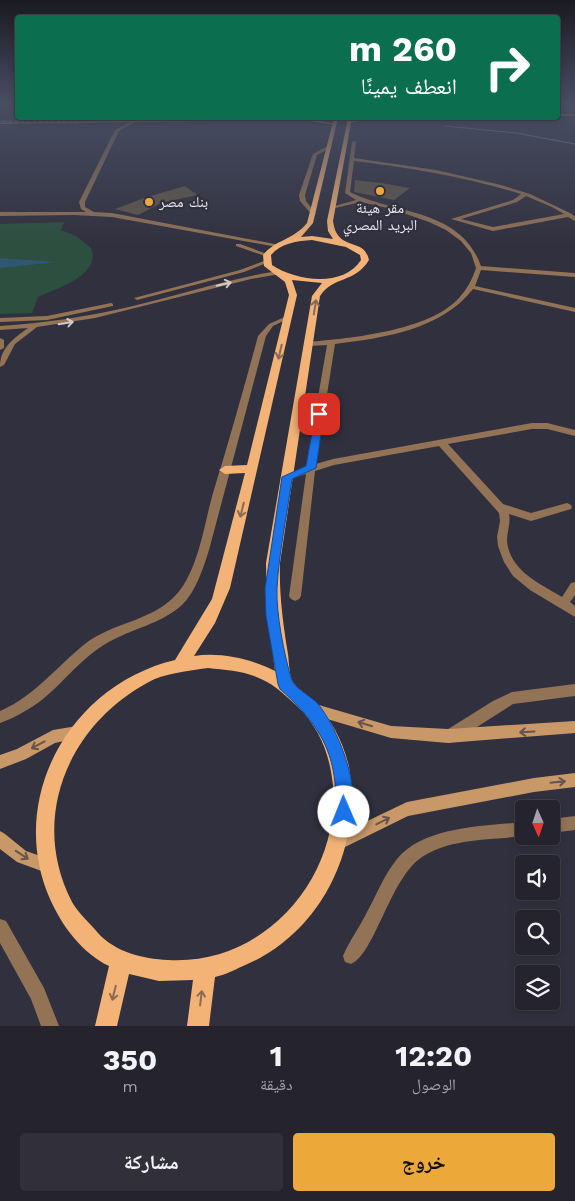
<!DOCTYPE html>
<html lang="ar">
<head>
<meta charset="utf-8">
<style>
  body { margin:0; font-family:"Work Sans","Noto Naskh Arabic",sans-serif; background:#31303a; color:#f1f3f6; direction:rtl; height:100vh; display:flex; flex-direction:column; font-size:19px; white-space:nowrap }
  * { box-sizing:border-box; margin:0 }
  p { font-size:16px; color:#a3a4aa }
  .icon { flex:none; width:28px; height:28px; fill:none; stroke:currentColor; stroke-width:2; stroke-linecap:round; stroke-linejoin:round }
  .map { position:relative; height:1026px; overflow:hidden; direction:ltr }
  .panel { display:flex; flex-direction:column; background:#25242e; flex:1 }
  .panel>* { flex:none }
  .guide { position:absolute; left:15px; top:15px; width:545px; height:105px; border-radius:5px; box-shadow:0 2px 8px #0003,0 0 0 1px #42414a; direction:rtl; background:#0b6e4f; color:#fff; overflow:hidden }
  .needle { width:32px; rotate:177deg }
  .buttons { position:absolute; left:515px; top:800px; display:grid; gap:10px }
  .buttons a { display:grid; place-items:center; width:45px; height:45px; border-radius:5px; background:#25242e; box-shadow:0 2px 8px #0003,0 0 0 1px #42414a; font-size:25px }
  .pin { position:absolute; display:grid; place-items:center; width:42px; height:42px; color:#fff; margin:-21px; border-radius:10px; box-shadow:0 2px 8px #0006 }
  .me { position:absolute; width:55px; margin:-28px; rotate:359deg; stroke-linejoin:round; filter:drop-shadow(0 0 4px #0008) }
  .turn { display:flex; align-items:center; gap:18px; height:105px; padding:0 20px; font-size:22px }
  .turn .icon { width:65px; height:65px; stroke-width:2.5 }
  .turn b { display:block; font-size:35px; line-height:42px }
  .eta { display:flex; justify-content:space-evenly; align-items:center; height:85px; text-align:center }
  .eta b { font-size:30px; font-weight:700; line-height:35px }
  .primary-button { display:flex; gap:10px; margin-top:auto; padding:10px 20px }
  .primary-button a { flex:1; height:58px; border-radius:5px; background:#eca93a; color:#111; font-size:20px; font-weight:700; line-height:58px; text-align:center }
  .primary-button a+a { background:#31303a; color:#f1f3f6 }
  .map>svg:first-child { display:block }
  .green { fill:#2d4f3f }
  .water { fill:#315675 }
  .building { fill:#605749 }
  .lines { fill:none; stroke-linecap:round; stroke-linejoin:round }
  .street { fill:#927356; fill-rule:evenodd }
  .secondary { fill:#c99868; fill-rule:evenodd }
  .primary { fill:#f3b376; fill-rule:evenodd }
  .tram { stroke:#8d8c97; stroke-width:1 }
  .rail-casing { stroke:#8d8c97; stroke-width:2 }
  .rail { stroke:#31303e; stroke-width:1; stroke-dasharray:3; stroke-linecap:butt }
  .oneway { stroke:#d2caca }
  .oneway2 { stroke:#886b57 }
  .oneway3 { stroke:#66544d }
  .route { fill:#1a73e8; stroke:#114b97 }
  .poi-dot { fill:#eca93a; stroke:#31303e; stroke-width:2 }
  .labels { text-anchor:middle; stroke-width:4.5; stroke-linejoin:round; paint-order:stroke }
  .far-poi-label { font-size:15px; fill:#e8e7f0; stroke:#31303e; text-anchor:start }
</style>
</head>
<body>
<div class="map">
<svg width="575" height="1026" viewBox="0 0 575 1026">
  <rect width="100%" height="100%" fill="#31303e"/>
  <path class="green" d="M64,222L61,230L76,236L91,248C102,275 56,289 38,297L32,313L0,314V224Z"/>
  <path class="water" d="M0,258L56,262L0,268Z"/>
  <path class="building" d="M558,103H575V112H558Z
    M355,180L381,183L410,188L394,200L354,192Z
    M185,186L197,195L161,203L138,215L115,209L147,197Z"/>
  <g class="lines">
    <path class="street" d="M134,120L135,122L119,131L85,202V207L94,212L112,213L275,244L278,246L277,247L112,217L74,215L0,216V212H86L81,209L79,202L115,130Z
      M354,141L356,142L354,158L436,170L501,185L530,194L572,214L575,217V221L568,217L493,231L451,219L513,200L521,194C467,177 411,168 354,161L350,192C396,215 460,208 481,266L575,273V277L481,270L475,286L575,308V312L473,289C441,330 383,338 335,344L316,464L333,459L532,423H547L575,430V436L547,429H532L448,444L503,504L531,513L567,503L571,505L572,507L571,509L531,521L509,514C511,523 507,531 507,541C510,571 539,583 562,597L571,583L575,582V595L570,602L575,606V617L530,590L513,576L504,562L498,546L497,537L500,521L499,513L439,446L334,465L315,471L301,596L299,599L295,601L291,599L289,596L306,474L287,480L282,477L284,475L306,467L327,345L309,346L305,344L309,342C351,338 429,331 459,298C467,289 472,280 476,268L471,253L461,241L446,230L429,222L392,209L361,202L331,209V207L356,200L345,193L352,142ZM526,196L552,207L564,214L493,227L461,219L517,202Z
      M328,146L332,147L317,155L305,195L306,201L316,214L313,216L300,201L299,195L313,154Z
      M236,244H240L270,255L265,256L236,246Z
      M264,261L269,262L244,272L137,300L134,298L240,270Z
      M278,271L281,273L280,274L251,279L95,318L37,327L15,344L4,365L0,367C0,348 13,339 28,328L0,330V326C44,323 86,317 129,307C179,295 227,279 278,271Z
      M111,303L113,304V306L47,320L0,322V318L47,316Z
      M287,316L292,317L273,326L266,336L209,550C203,569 196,591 182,605C161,624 131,629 107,643C82,657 65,681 43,699C30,709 16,717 0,723V711C35,696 57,666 86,643C113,623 149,621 173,598C198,575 204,524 213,493C229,441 244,388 258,336L269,324Z
      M0,338L4,340V348L0,350Z
      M575,684V696L513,704L455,741L450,743L445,741L443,736L445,731L493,701L512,692Z
      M575,816V830L551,833V819Z
      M524,822V836C492,840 450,838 422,857C390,878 375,954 351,964L345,962L343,956C349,941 360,927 367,912C377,894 384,875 397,859C424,826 485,826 524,822Z
      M0,919L6,921L44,988L59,1026H41L31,999L0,943Z"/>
    <path class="secondary" d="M558,114H575V116H558Z
      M303,118L337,124L335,125L303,120L0,124V122Z
      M365,118H408L365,120L349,123L347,122Z
      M312,703L391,726L448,729L575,721V733L448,743L391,738L307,713L305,709L307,705Z
      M77,726L82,727L84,732L82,737L55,743L26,759L0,769V755L17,749L53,730Z
      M575,773V787L534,792L408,816L339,850L334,847L331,842L334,837L407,802L534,778Z
      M0,831L5,834L26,851L52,860L55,865L52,870L47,873L17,862L0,849Z"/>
    <path class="primary" d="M334,118H338L313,223L301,237L312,236L333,239L328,231L327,221L348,118H352L333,221C337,253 364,236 369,260C354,284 334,275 320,296L280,563C279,594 283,623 288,654C289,662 289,672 292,680C295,687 308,695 314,701C331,718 344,744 349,767C363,848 320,935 243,966C234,970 225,975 215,977L209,1026H187L193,980L159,981L129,974L117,1026H95L109,966C82,953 62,926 50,899C6,799 70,685 175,660L212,599L245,473L225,474L219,470L225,466L247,465L289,295L285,282L264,266L263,255C276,239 292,241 307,223ZM312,240L346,247L360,255L361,260C343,288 296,281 272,265L271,255C281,243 297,241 312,240ZM292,280L322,283L312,296L266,563L267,609L275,671C251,659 221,652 194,656L215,623L230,588L297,295ZM208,668C226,670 245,671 261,679C275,685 286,696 297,706C320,728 330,755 333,786C340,879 263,966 168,960C143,959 115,952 98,933C90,923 78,913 72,902C29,819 68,726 147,683C164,673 188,671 208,668Z"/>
    <path class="tram" d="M445,126L516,133L575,144"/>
    <defs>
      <path id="rail" d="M0,122L321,118"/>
    </defs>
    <use href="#rail" class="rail-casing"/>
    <use href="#rail" class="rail"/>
  </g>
  <defs><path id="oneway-shaft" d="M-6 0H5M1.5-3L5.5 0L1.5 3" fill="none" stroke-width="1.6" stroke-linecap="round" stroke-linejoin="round" transform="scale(1.25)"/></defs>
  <g class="oneway">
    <use href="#oneway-shaft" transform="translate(224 284) rotate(-14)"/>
    <use href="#oneway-shaft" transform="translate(66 323) rotate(-9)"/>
  </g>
  <g class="oneway2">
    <use href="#oneway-shaft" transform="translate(315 307) rotate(-81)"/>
    <use href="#oneway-shaft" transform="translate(280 352) rotate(103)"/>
    <use href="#oneway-shaft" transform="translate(242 510) rotate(104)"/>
    <use href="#oneway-shaft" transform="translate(114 993) rotate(104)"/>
    <use href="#oneway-shaft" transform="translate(201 998) rotate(-83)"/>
  </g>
  <g class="oneway3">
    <use href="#oneway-shaft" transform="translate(365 724) rotate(-163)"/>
    <use href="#oneway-shaft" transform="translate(527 732) rotate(177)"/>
    <use href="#oneway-shaft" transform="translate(38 745) rotate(152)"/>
    <use href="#oneway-shaft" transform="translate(558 782) rotate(-6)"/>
    <use href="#oneway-shaft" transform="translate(383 821) rotate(-27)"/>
    <use href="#oneway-shaft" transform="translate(22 855) rotate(33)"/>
  </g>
  <linearGradient id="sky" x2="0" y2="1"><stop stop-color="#1b1a22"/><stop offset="0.42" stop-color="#484e63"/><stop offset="1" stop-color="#484e63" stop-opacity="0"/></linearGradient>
  <rect width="575" height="246" fill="url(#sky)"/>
  <path class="route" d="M316,412L324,414L316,468L292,479C287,515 279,552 277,588C276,614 284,653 291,678C294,689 311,696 318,704C337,727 362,788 350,818L344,820L338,818C333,807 336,795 335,783C331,741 310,716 280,689L278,684L266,616L265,589L282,477L306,466Z"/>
  <g class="poi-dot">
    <circle cx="380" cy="191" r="5"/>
    <circle cx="149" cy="202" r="5"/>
  </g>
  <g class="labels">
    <g class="far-poi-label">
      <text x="159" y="207">بنك مصر</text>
      <text x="380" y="213" text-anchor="middle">مقر هيئة<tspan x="380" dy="17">البريد المصري</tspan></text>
    </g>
  </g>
</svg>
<div class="buttons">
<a><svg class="needle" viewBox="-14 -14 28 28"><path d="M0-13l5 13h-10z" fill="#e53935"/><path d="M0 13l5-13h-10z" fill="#a3a4aa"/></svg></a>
<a><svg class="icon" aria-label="sound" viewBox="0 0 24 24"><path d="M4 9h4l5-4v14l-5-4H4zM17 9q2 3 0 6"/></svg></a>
<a><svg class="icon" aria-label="search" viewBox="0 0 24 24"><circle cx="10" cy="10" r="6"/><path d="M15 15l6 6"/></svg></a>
<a><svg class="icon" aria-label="layers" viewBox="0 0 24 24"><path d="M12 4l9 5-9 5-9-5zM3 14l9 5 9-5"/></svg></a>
</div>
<div class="pin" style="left:319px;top:414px;background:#d93025"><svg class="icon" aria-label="arrive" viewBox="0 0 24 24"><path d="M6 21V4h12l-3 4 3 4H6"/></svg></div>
<svg class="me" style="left:344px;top:812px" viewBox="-20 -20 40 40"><circle r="19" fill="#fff"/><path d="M0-13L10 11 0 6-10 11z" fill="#1a73e8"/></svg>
<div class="guide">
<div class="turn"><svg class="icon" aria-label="right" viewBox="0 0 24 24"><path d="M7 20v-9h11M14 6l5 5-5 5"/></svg><div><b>260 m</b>انعطف يمينًا</div></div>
</div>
</div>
<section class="panel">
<div class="eta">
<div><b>12:20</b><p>الوصول</p></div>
<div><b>1</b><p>دقيقة</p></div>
<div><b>350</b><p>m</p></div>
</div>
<div class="primary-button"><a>خروج</a><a>مشاركة</a></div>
</section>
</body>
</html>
